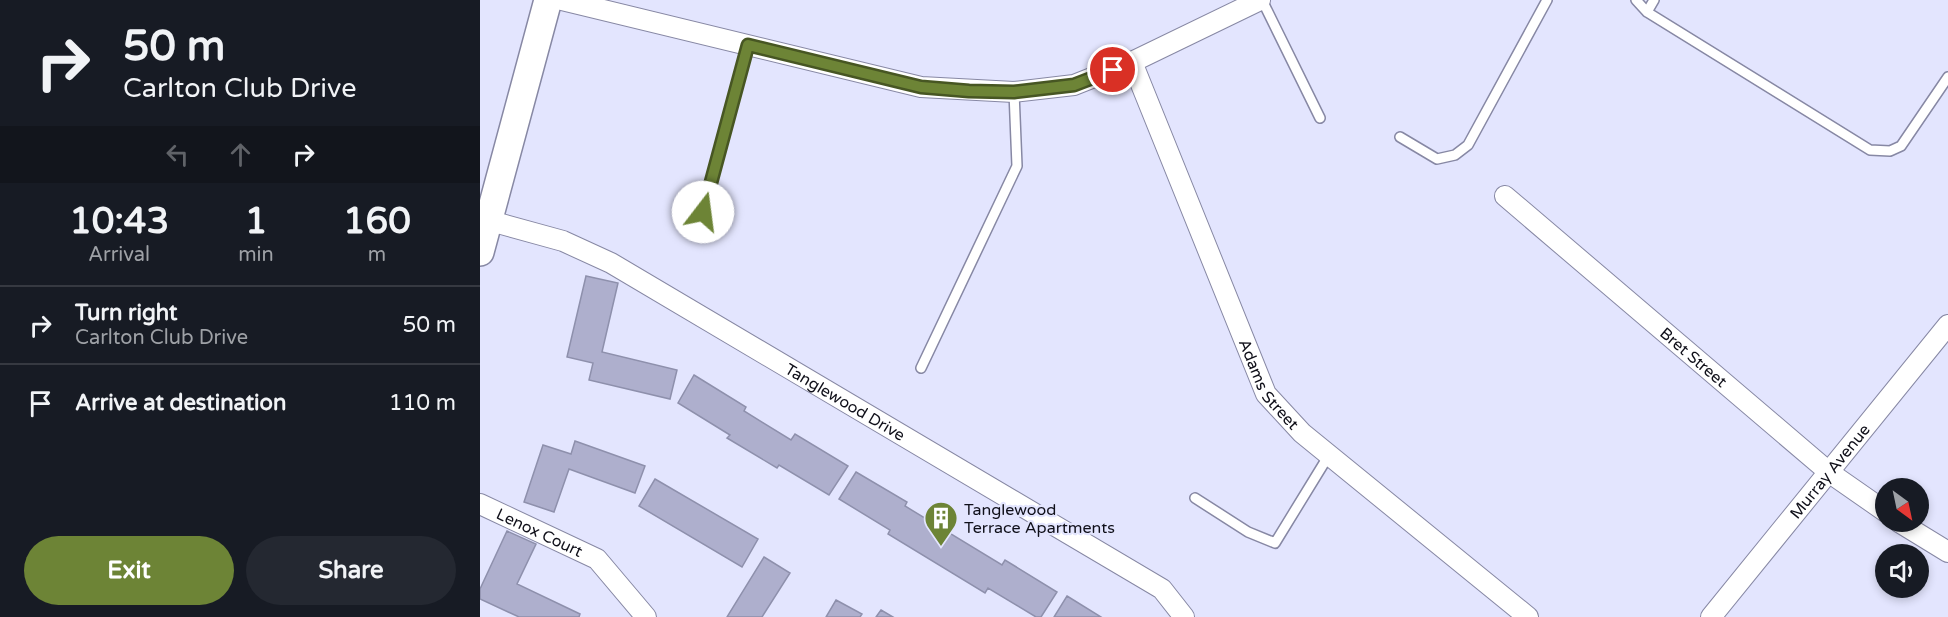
<!DOCTYPE html>
<html lang="en">
<head>
<meta charset="utf-8">
<style>
  body { margin:0; font-family:"Varela Round",sans-serif; background:#242831; color:#f1f3f6; height:100vh; display:flex; flex-direction:column; font-size:22px; white-space:nowrap }
  * { box-sizing:border-box; margin:0 }
  p { font-size:20px; color:#9ea1a6 }
  .icon { flex:none; width:33px; height:33px; fill:none; stroke:currentColor; stroke-width:2; stroke-linecap:round; stroke-linejoin:round }
  .map { position:relative; flex:1; overflow:hidden }
  .drawer { display:flex; flex-direction:column; background:#171b24; width:480px }
  .drawer>* { flex:none }
  .banner { background:#171b24; color:#f1f3f6; overflow:hidden }
  .needle { width:39px; rotate:147deg }
  .fabs { position:absolute; left:1395px; top:478px; display:grid; gap:12px }
  .fabs a { display:grid; place-items:center; width:54px; height:54px; border-radius:50%; background:#171b24; box-shadow:0 3px 9px #0003; font-size:30px }
  .pin { position:absolute; display:grid; place-items:center; width:51px; height:51px; color:#fff; margin:-26px; border:3px solid #fff; border-radius:50%; box-shadow:0 2px 6px #0007 }
  .me { position:absolute; width:66px; margin:-33px; rotate:15deg; stroke-linejoin:round; filter:drop-shadow(0 0 4px #0008) }
  .turn { display:flex; align-items:center; gap:21px; height:126px; padding:0 24px; font-size:27px }
  .turn .icon { width:78px; height:78px; stroke-width:2.5 }
  .turn b { display:block; font-size:42px; line-height:51px }
  .lanes { display:flex; align-items:center; height:57px; padding:0 24px; background:#0003; justify-content:center; gap:30px; direction:ltr }
  .lanes .off { opacity:.35 }
  .eta { display:flex; justify-content:space-evenly; align-items:center; height:102px; text-align:center }
  .eta b { font-size:36px; font-weight:700; line-height:42px }
  .primary-button { display:flex; gap:12px; margin-top:auto; padding:12px 24px }
  .primary-button a { flex:1; height:69px; border-radius:36px; background:#6d8436; color:#fff; font-size:24px; font-weight:700; line-height:69px; text-align:center }
  .primary-button a+a { background:#242831; color:#f1f3f6 }
  ul { padding:0; list-style:none }
  li { display:flex; align-items:center; gap:18px; height:78px; padding:0 24px; border-top:2px solid #363941 }
  li div { flex:1 }
  li b { display:block; font-size:22px }
  li em { font-style:normal }
  main { display:flex; flex:1; min-height:0 }
  .map>svg:first-child { display:block }
  .building { fill:#aeafcd; stroke:#8e90ac; stroke-width:1.5 }
  .lines { fill:none; stroke-linecap:round; stroke-linejoin:round }
  .service-casing { stroke:#8788a4; stroke-width:12 }
  .minor-casing { stroke:#8788a4; stroke-width:22 }
  .secondary-casing { stroke:#8788a4; stroke-width:30 }
  .service { stroke:#fff; stroke-width:9 }
  .minor { stroke:#fff; stroke-width:20 }
  .secondary { stroke:#fff; stroke-width:27 }
  .route-casing { stroke:#475623; stroke-width:15 }
  .route { stroke:#6d8436; stroke-width:10 }
  .labels { text-anchor:middle; stroke-width:4.5; stroke-linejoin:round; paint-order:stroke }
  .street-label { font-size:16px; fill:#0f0f19; stroke:#e3e5fe }
  .poi-label { font-size:16px; fill:#0f0f19; stroke:#e3e5fe; text-anchor:start }
</style>
</head>
<body>
<main>
<section class="drawer">
<div class="banner">
<div class="turn"><svg class="icon" aria-label="right" viewBox="0 0 24 24"><path d="M7 20v-9h11M14 6l5 5-5 5"/></svg><div><b>50 m</b>Carlton Club Drive</div></div>
<div class="lanes"><svg class="icon off" aria-label="left" viewBox="0 0 24 24"><path d="M17 20v-9H6M10 6l-5 5 5 5"/></svg><svg class="icon off" aria-label="ahead" viewBox="0 0 24 24"><path d="M12 20V5M6 11l6-6 6 6"/></svg><svg class="icon" aria-label="right" viewBox="0 0 24 24"><path d="M7 20v-9h11M14 6l5 5-5 5"/></svg></div>
</div>
<div class="eta">
<div><b>10:43</b><p>Arrival</p></div>
<div><b>1</b><p>min</p></div>
<div><b>160</b><p>m</p></div>
</div>
<ul>
<li><svg class="icon" aria-label="right" viewBox="0 0 24 24"><path d="M7 20v-9h11M14 6l5 5-5 5"/></svg><div><b>Turn right</b><p>Carlton Club Drive</p></div><em>50 m</em></li>
<li><svg class="icon" aria-label="arrive" viewBox="0 0 24 24"><path d="M6 21V4h12l-3 4 3 4H6"/></svg><div><b>Arrive at destination</b></div><em>110 m</em></li>
</ul>
<div class="primary-button"><a>Exit</a><a>Share</a></div>
</section>
<div class="map">
<svg width="1468" height="617" viewBox="0 0 1468 617">
  <rect width="100%" height="100%" fill="#e3e5fe"/>
  <path class="building" d="M106,276L138,283L122,352L197,370L190,399L109,380L113,363L87,357Z
    M214,375L266,407L264,411L311,440L315,434L368,466L349,495L299,465L297,468L247,438L250,435L198,403Z
    M95,441L165,466L155,493L89,469L74,512L44,502L63,445L91,454Z
    M376,472L427,502L425,506L522,565L525,560L577,592L561,617H556L508,588L505,593L408,534L410,530L359,499Z
    M175,479L278,539L262,567L159,506Z
    M27,531L56,544L37,584L100,614L99,617H39L0,599V589Z
    M284,557L310,573L282,617H247Z
    M587,596L621,617H574Z
    M356,600L382,614L380,617H346Z
    M401,610L413,617H396Z"/>
  <g class="lines">
    <defs>
      <path id="service" d="M782,0L840,118
        M1156,0L1167,12L1390,150L1410,151L1421,146L1468,77
        M1167,12L1174,0
        M920,137L957,159L975,155L988,145L1067,0
        M217,232L268,45
        M441,368L537,166L534,92
        M715,498L768,532L795,543L849,455"/>
      <g id="minor">
        <path d="M82,0L441,87L534,92L594,85L652,62L780,0"/>
        <path id="s1" d="M652,62L786,394L822,433L1048,617"/>
        <path id="s2" d="M1025,196L1350,473L1406,512"/>
        <path id="s3" d="M7,220L83,241L131,263L682,589L704,617"/>
        <path id="s4" d="M0,504L117,559L166,617"/>
        <path d="M1419,522L1468,552"/>
        <path id="s5" d="M1231,617L1468,325"/>
      </g>
      <path id="secondary" d="M0,252L68,0"/>
    </defs>
    <use href="#service" class="service-casing"/>
    <use href="#minor" class="minor-casing"/>
    <use href="#secondary" class="secondary-casing"/>
    <use href="#service" class="service"/>
    <use href="#minor" class="minor"/>
    <use href="#secondary" class="secondary"/>
  </g>
  <g class="lines">
    <defs>
      <path id="route" d="M223,212L268,45L441,87L489,91L534,92L594,85L633,70"/>
    </defs>
    <use href="#route" class="route-casing"/>
    <use href="#route" class="route"/>
  </g>
  <defs>
    <symbol id="building-pin" viewBox="-11 -11 22 30"><path d="M0 17L-7.5 6A9.5 9.5 0 1 1 7.5 6Z" fill="#6d8436" stroke="#e3e5fe"/><path d="M-4-6H4V6H1V3H-1V6H-4ZM-2.5-4.3h1.7v1.8h-1.7ZM.8-4.3h1.7v1.8H.8ZM-2.5-1h1.7V.8h-1.7ZM.8-1h1.7V.8H.8Z" fill="#fff"/></symbol>
  </defs>
  <g fill-rule="evenodd">
    <use href="#building-pin" x="442" y="499" width="38" height="52"/>
  </g>
  <g class="labels">
    <g class="street-label">
      <text dy="6" stroke="none"><textPath href="#s2" startOffset="248">Bret Street</textPath></text>
      <text dy="6" stroke="none"><textPath href="#s1" startOffset="351">Adams Street</textPath></text>
      <text dy="6" stroke="none"><textPath href="#s3" startOffset="404">Tanglewood Drive</textPath></text>
      <text dy="6" stroke="none"><textPath href="#s5" startOffset="188">Murray Avenue</textPath></text>
      <text dy="6" stroke="none"><textPath href="#s4" startOffset="66">Lenox Court</textPath></text>
    </g>
    <g class="poi-label">
      <text x="484" y="515">Tanglewood<tspan x="484" dy="18">Terrace Apartments</tspan></text>
    </g>
  </g>
</svg>
<div class="fabs">
<a><svg class="needle" viewBox="-14 -14 28 28"><path d="M0-13l5 13h-10z" fill="#e53935"/><path d="M0 13l5-13h-10z" fill="#9ea1a6"/></svg></a>
<a><svg class="icon" aria-label="sound" viewBox="0 0 24 24"><path d="M4 9h4l5-4v14l-5-4H4zM17 9q2 3 0 6"/></svg></a>
</div>
<div class="pin" style="left:633px;top:70px;background:#d93025"><svg class="icon" aria-label="arrive" viewBox="0 0 24 24"><path d="M6 21V4h12l-3 4 3 4H6"/></svg></div>
<svg class="me" style="left:223px;top:212px" viewBox="-20 -20 40 40"><circle r="19" fill="#fff"/><path d="M0-13L10 11 0 6-10 11z" fill="#6d8436"/></svg>
</div>
</main>
</body>
</html>
